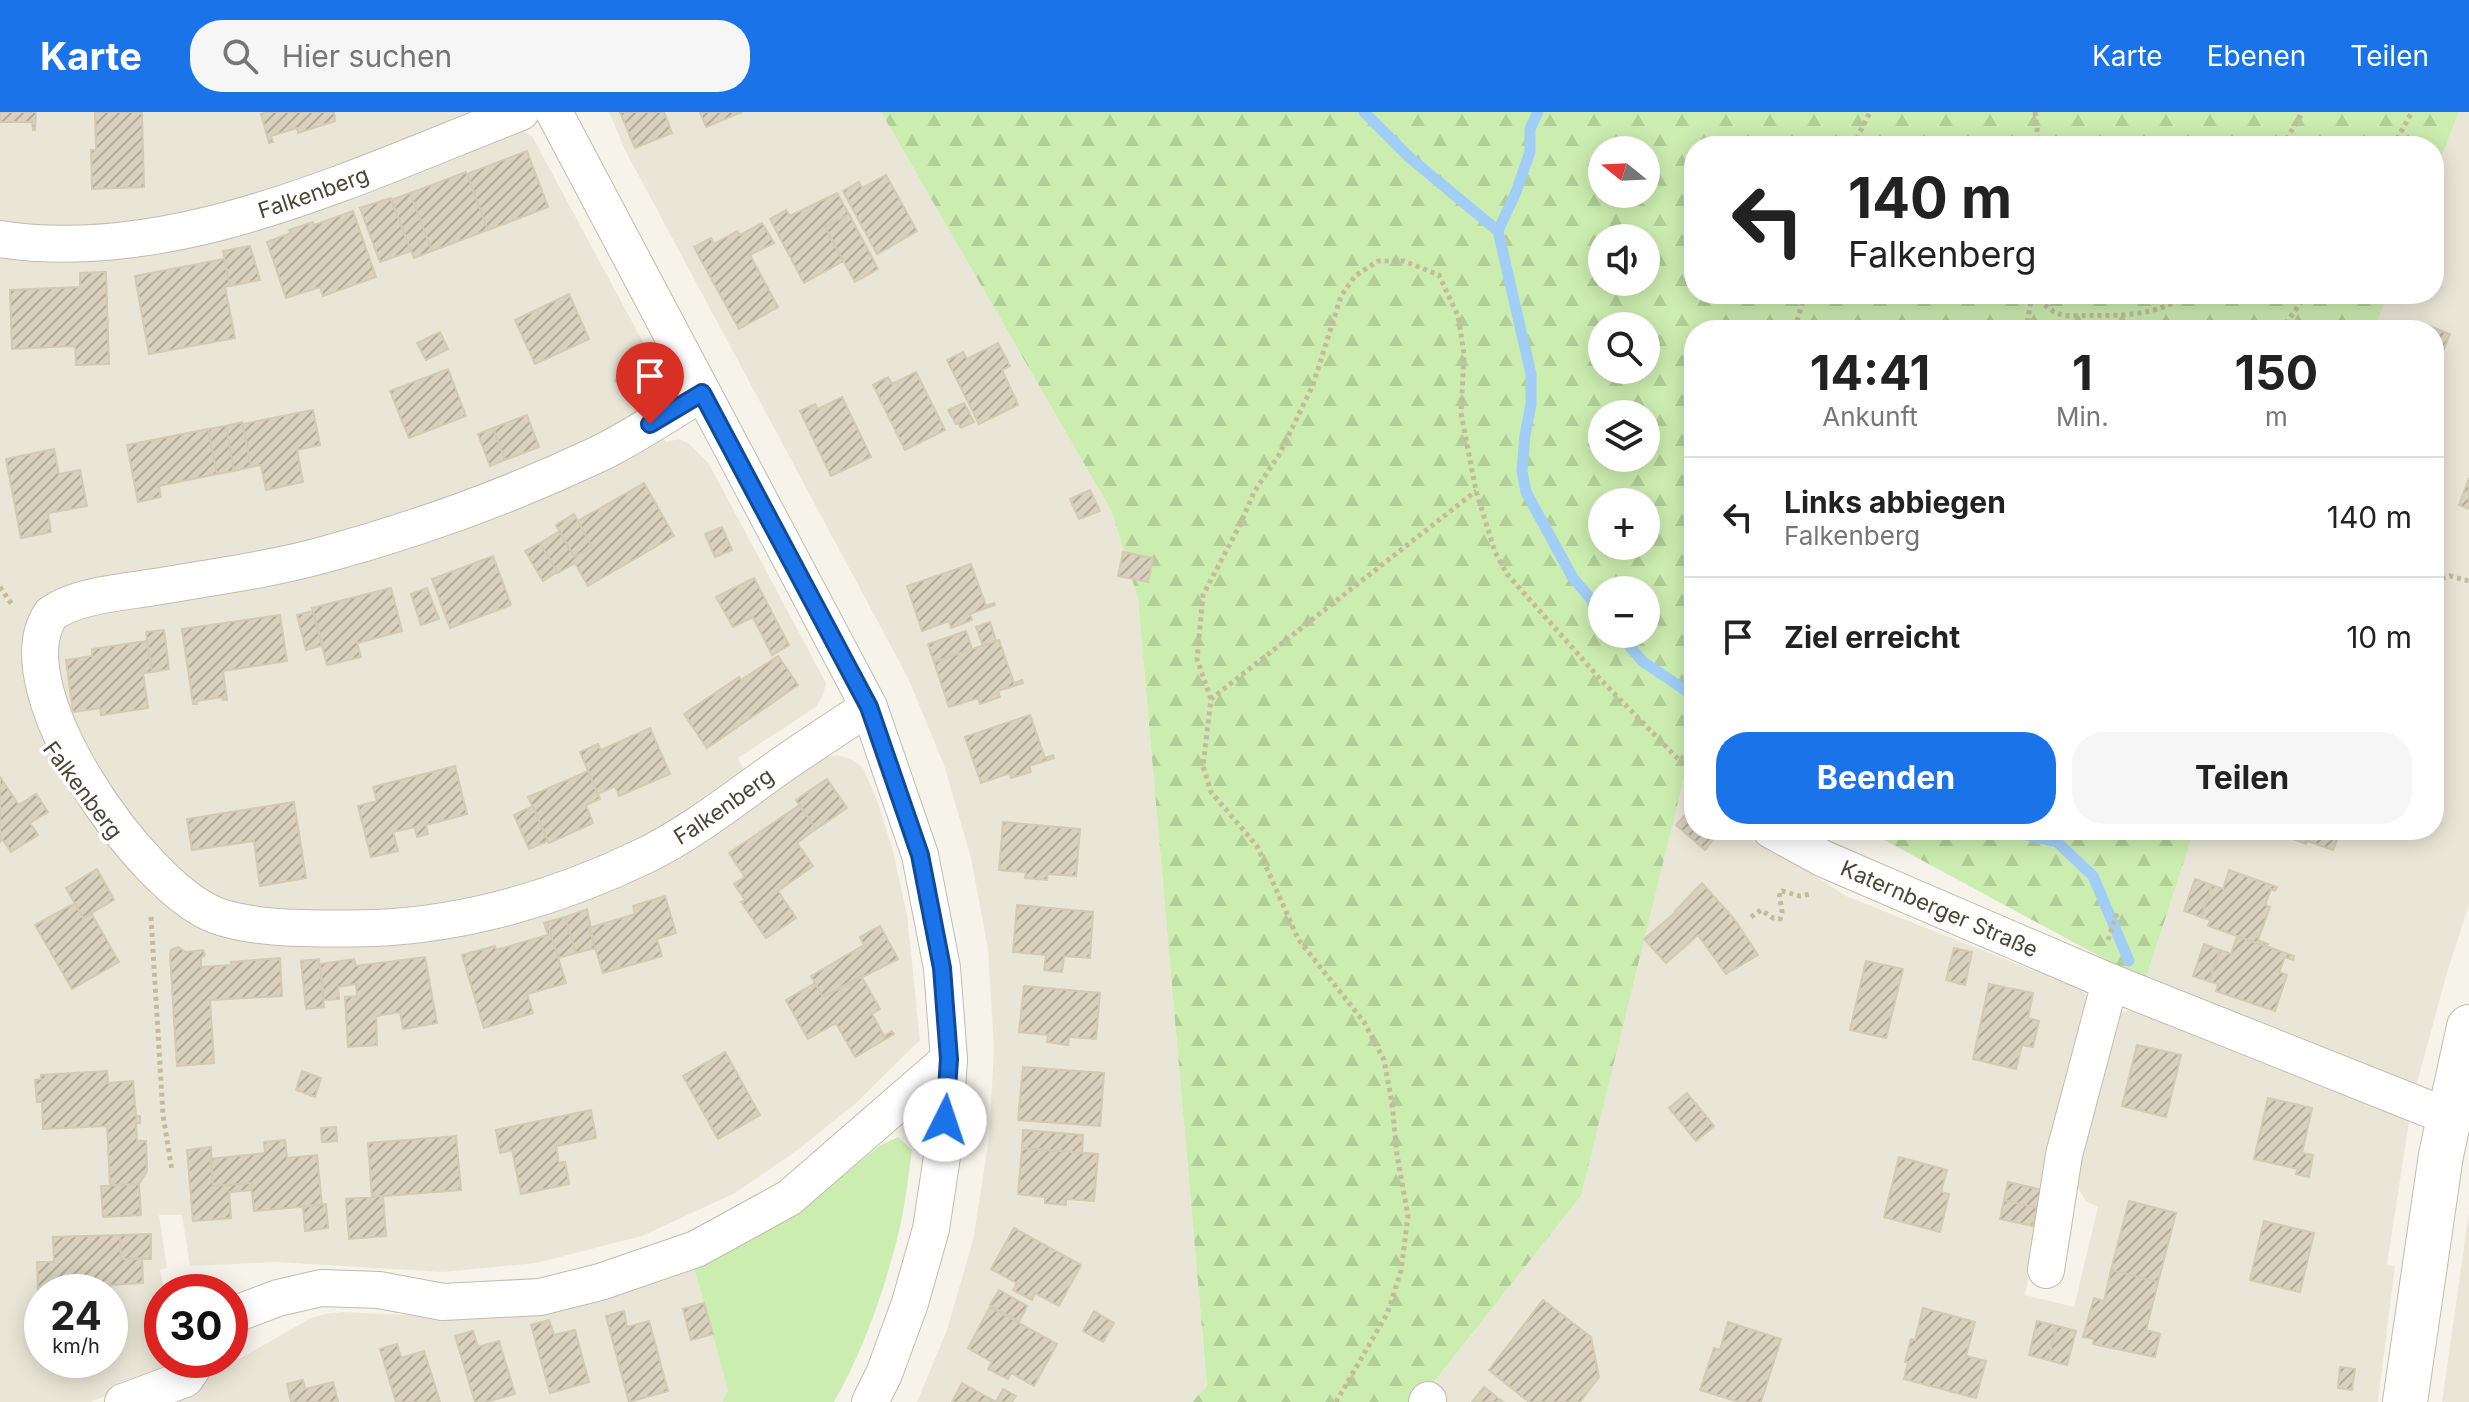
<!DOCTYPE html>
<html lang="de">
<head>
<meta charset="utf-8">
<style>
  body { margin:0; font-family:Inter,sans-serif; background:#f6f6f6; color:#222; height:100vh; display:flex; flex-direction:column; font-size:30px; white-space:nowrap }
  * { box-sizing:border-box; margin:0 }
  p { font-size:26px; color:#767676 }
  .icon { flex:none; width:44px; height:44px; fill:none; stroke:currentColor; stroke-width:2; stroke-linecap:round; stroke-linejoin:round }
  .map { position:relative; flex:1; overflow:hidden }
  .drawer { position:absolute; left:1684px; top:208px; width:760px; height:520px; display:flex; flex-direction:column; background:#fff; border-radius:32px; box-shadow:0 4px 20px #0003 }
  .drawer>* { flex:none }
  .hud { position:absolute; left:1684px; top:24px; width:760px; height:168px; border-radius:32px; box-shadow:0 4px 20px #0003; background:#fff; color:#222; overflow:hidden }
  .needle { width:52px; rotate:288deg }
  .controls { position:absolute; left:1588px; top:24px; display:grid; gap:16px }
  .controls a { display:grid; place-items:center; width:72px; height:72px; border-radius:50%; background:#fff; box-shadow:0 4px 20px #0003; font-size:40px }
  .speed { position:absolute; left:24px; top:1162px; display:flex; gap:16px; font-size:40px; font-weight:700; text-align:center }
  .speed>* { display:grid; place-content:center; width:104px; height:104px; border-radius:50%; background:#fff; box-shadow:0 4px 20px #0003; line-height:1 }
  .speed small { font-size:20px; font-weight:400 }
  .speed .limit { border:12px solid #d22; background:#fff; color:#111 }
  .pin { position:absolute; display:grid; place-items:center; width:68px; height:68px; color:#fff; margin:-82px -34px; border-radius:50% 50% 50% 0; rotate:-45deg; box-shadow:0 0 8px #0007 }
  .pin .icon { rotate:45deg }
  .me { position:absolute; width:88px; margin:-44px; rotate:4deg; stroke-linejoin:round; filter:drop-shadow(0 0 6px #0008) }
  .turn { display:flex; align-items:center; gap:28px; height:168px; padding:0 32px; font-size:36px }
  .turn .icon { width:104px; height:104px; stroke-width:2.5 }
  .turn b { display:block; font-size:56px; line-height:68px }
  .eta { display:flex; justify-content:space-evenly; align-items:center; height:136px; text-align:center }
  .eta b { font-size:48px; font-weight:700; line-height:56px }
  .cta { display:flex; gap:16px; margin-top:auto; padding:16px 32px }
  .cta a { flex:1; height:92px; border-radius:32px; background:#1a73e8; color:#fff; font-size:32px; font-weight:700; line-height:92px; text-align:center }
  .cta a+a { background:#f6f6f6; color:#222 }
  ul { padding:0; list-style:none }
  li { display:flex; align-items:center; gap:24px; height:120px; padding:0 32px; border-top:2px solid #e0e0e0 }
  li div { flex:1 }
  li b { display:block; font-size:30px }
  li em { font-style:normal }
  header { display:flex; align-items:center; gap:48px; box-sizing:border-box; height:112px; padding:0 40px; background:#1a73e8; color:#fff }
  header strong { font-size:38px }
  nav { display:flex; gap:44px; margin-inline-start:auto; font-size:28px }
  .search { width:560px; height:72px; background:#f6f6f6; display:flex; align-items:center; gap:20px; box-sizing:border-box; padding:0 28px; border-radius:32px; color:#767676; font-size:30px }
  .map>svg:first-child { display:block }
  .residential { fill:#eae6d7; fill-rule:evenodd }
  .green { fill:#ccedb0 }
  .forest { fill:url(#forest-firs); fill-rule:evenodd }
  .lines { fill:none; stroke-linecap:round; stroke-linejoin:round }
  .stream { stroke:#a2cdf6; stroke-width:11 }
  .building { fill:url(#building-hatch); stroke:#d4c9b1; stroke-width:2 }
  .minor-casing { stroke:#c3bcab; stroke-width:38 }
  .tertiary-casing { stroke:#c3bcab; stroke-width:46 }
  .path { stroke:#c6ba9b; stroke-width:5; stroke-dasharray:4 4; stroke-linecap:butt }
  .minor { stroke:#fff; stroke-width:36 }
  .tertiary { stroke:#fff; stroke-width:44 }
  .route-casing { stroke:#114b97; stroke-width:20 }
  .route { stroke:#1a73e8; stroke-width:14 }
  .labels { text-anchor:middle; stroke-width:7; stroke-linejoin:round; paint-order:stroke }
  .street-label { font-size:22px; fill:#4b4537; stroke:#fff }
</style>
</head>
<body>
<header>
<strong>Karte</strong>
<div class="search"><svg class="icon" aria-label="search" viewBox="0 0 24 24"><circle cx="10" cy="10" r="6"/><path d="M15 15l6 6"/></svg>Hier suchen</div>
<nav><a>Karte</a><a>Ebenen</a><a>Teilen</a></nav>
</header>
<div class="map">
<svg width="2469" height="1290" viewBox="0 0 2469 1290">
  <defs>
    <pattern id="forest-firs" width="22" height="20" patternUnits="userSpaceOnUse" patternTransform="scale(2)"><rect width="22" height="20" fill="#ccedb0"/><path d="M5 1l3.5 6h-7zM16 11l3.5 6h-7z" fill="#b1cd98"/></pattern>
    <pattern id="building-hatch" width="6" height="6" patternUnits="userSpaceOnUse" patternTransform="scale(2)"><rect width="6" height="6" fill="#d9d1be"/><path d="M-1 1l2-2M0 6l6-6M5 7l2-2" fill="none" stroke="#b2ab9b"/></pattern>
  </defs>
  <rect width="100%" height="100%" fill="#f6f3ea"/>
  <path class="residential" d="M0,0H503L521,18L532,24L658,258V269L639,291L666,330L679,327L688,331L709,352L826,571L823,583L816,595L738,646L758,687L818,647L837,643L851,647L863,656L877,688L893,739L907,803L920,928L856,991L799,1037L735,1081L642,1124L536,1151L443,1160L275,1150L190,1154L182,1103H159L167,1156L160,1158L165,1180H162V1248H179L181,1256L90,1290H0ZM42,1180H110V1248H42Z
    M609,0H881L1112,400L1138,487L1207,1275L1192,1290H917L947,1218L973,1128L989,1027L994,937L988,837L971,746L944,653L908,566L625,38Z
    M2459,0H2469V793L2448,857L2415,978L2145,869L2194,718H2434V218H2374L2388,182H2434V63Z
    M1681,670L1694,680V718H1743L1846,784L2082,878L2089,887L2034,1118L2038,1120L2025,1183L2074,1195L2098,1095L2086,1089L2075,1071L2118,901L2132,898L2409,1009L2387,1153L2395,1154L2378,1290H1442L1430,1275L1581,1084Z
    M2469,1100V1290H2442Z
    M693,1152L728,1278L722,1290H164L311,1206L325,1202L342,1200L450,1205Z"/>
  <path class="green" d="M898,1025L912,1038C908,1066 905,1096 898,1123C884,1180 863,1239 834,1290H722L728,1278L693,1152L813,1086L881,1033Z"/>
  <path class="forest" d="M881,0H2459L2434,63V34H1694V182H2388L2374,218H1694V625L1581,1084L1418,1290H1192L1207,1274L1138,487L1112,400ZM1602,38H1646V82H1602ZM1602,126H1646V170H1602ZM1602,214H1646V258H1602ZM1602,302H1646V346H1602ZM1602,390H1646V434H1602ZM1602,478H1646V522H1602Z
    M1866,718H2194L2145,869Z"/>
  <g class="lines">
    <path class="stream" d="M1364,0L1410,46L1498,119
      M1538,0L1530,17V40L1516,80L1498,119L1531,262V292L1525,323L1522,359L1526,380L1573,466L1602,500
      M1620,522L1642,549L1694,584
      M2005,718L2057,730L2093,764L2129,849"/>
  </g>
  <path class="building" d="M0,0H36L35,18H33L32,10H0Z
    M95,0H142L144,75L92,77L91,38H96Z
    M267,0H334L335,9L298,21L297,16L271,24L273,30L269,31L261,2Z
    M620,0H664L672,21L635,36Z
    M700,0H742L706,15Z
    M527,39L548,95L488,118L467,62Z
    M466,60L488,118L432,139L410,81Z
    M886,63L917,119L877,142L843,79L859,70L862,76Z
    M410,81L432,139L414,146L391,88Z
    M837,81L849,102L825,115L843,149L804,171L770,107L786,98L790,104Z
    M391,86L411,139L380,150L360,96Z
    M353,99L376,165L323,184L320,175L286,186L267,130L291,121L289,118L313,110L314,113Z
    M849,102L878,157L855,170L825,115Z
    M762,111L774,131L750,143L778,195L739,217L694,135L711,126L714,132L737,119L740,123Z
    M250,134L260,168L230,174L223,139Z
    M224,147L230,174L225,175L235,226L149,242L135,164Z
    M106,160L109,252L76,253L75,234L12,237L10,178L80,175V161Z
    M569,182L589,227L535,252L515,208Z
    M2419,210L2450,222L2434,261V218H2416Z
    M440,220L448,237L426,248L417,231Z
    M998,231L1010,254L1002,258L1018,293L979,312L947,248L963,240L967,247Z
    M623,252L636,259L627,276L615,269Z
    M448,257L466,304L409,326L390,279Z
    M916,260L945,318L905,338L873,273L888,265L892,272Z
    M842,285L871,345L831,364L800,299L815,292L818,297Z
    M964,291L974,310L961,316L958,311L956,312L948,298Z
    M313,298L320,333L297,338L303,370L266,378L261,353L251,355L243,312Z
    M527,303L539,335L505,348L493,316Z
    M242,310L251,355L234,359L226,314Z
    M226,314L234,359L217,362L208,317Z
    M493,316L505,348L490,354L478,322Z
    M208,317L217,362L159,374L161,385L138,390L127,333Z
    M54,337L59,362L80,358L87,394L48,401L51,420L21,426L6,347Z
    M2469,366V397L2459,393Z
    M644,371L674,424L588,474L575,451L558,461L540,431L560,419L574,445L592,435L578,409Z
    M1090,378L1100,399L1079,407L1070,387Z
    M574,402L592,435L574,445L556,413Z
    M722,415L732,438L715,445L705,422Z
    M540,431L557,460L543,469L525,439Z
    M1123,440L1153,446L1148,470L1118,464Z
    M493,444L511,493L450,516L432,467Z
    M971,452L986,494L994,491L995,493L970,502L972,508L951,516L949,509L922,519L907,474Z
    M754,466L789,533L772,543L753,505L733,515L716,485Z
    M391,476L402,519L357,531L361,545L327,553L312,496Z
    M427,476L439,507L421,513L411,482Z
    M313,499L323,533L306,538L297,503Z
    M280,503L287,549L223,559L227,588H223V585L197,589V592H193L182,517Z
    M990,510L996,529L983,534L976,515Z
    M164,518L169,557L152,560L146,520Z
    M966,519L972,537L934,550L928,532Z
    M999,528L1014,571L1022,568L1023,571L998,579L1000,585L980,592L978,586L949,595L934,550Z
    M147,529L152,560L143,561L148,596L101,603L100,596L73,600L66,548L92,544V537Z
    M778,544L798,573L707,636L684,602L739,565L741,568Z
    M1030,603L1045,646L1053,643L1054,646L1029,654L1031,660L1011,666L1010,661L981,671L965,625Z
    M650,616L670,662L619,684L615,674L598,682L580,640L598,632L601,638Z
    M455,654L467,702L426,713L428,722L417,725L415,715L393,720L398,739L371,745L358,694L377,689L373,675Z
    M588,659L600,687L586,693L593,711L549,731L528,685Z
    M0,665L19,693L36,682L48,700L30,711L38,723L11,740L3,728L0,730Z
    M827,667L847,696L816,717L796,688Z
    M294,690L306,766L260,774L254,729L192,738L187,707Z
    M800,693L816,717L797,731L813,754L778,779L796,806L766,826L741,790L745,788L734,772L745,765L729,741Z
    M1694,693V718H1721L1705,738L1676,713Z
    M533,694L548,729L529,737L514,703Z
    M1003,710L1080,717L1076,764L1048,762L1047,768L1025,766L1026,760L999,758Z
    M2269,718H2311L2306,732Z
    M2311,718H2341L2333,738L2307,729Z
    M97,757L114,788L83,806L66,776Z
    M2229,758L2277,775L2275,779L2271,777L2265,793L2270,795L2258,828L2268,832L2266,834L2208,814L2210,808L2201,805L2212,773L2223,777Z
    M2195,767L2212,773L2201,805L2184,799Z
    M1702,771L1735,808L1758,843L1726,862L1698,823L1666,851L1644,827L1676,800L1675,799Z
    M665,784L676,821L657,827L662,844L603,861L589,816L635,802L633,794Z
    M75,791L83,806L91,801L119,850L72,877L35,813Z
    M1017,793L1093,800L1090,846L1064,844L1062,860L1044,858L1046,843L1013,840Z
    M587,797L595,836L576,841L565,805Z
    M565,805L576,841L558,846L547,810Z
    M547,810L566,871L527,882L533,901L484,916L462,843L495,834L496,838L548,823L544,811Z
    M880,814L898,847L823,885L811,864L864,833L860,825Z
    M2237,824L2294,844L2293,848L2285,845L2279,860L2287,863L2275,899L2216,879L2218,872L2209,869L2220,838L2231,842Z
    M2204,832L2220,838L2209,869L2193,864Z
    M178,835L186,840L203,838L205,843L201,846V855L231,853V850L280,846L282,884L210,888L214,951L177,954L170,843L171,838Z
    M1954,836L1972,840L1965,873L1946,868Z
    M425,845L437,911L403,917L400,900L376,904L377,933L348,935L345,885L357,884L356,872L338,875L339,887L324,888L320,852L354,847L356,854Z
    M319,847L324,895L306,897L301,849Z
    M1866,849L1903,857L1886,926L1850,918Z
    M861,864L880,897L872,902L884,924L892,919L894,922L855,945L836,911L808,927L786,888L815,871L823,885Z
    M1989,872L2033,881L2028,906L2039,909L2033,935L2022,933L2016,957L1973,947Z
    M1024,874L1100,881L1096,927L1069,925L1068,933L1047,930L1048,923L1019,920Z
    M2137,933L2181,943L2166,1005L2122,994Z
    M725,940L760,1003L718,1027L683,964Z
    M1023,955L1104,961L1100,1014L1018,1008Z
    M107,959L108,971L133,969L136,1004H140V1011H136L137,1029H146L147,1059L139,1072L110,1073L107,1014L43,1017L42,990H37L35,968L41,967V963Z
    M302,959L321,966L315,985L296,978Z
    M1687,981L1714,1014L1696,1029L1669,996Z
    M2268,986L2312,996L2302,1041L2313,1043L2309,1065L2296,1062L2298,1057L2254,1047Z
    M591,998L596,1026L556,1034L559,1051L565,1050L569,1072L521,1082L512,1038L500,1041L496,1018Z
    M336,1015L337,1029L322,1030L321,1016Z
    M1023,1018L1083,1023L1082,1041L1022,1036Z
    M456,1024L461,1078L372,1085L368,1031Z
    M285,1028L287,1046L317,1043L322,1093L254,1099L251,1071L213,1074L210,1047L265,1041L264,1030Z
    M211,1035L213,1074L251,1071L252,1078L229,1080L231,1106L193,1109L187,1038Z
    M1022,1036L1098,1042L1094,1089L1066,1087V1093L1045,1091V1085L1018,1082Z
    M1899,1045L1947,1058L1941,1080L1949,1082L1940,1120L1884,1105Z
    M2008,1070L2042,1078L2037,1096L2004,1088Z
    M139,1072L141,1103L103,1105L101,1074Z
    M383,1084L386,1124L349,1127L346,1087Z
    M2004,1088L2037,1096L2033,1114L2000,1107Z
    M2129,1089L2176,1101L2158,1170L2111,1158Z
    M326,1092L328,1116L305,1119L303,1094Z
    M2264,1109L2314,1121L2300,1180L2250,1168Z
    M1014,1116L1081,1153L1059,1194L1035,1181L1032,1188L1013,1178L1017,1171L991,1157Z
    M151,1122V1147H121L120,1123Z
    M120,1123L121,1147L142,1146L143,1171L110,1173L111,1177L38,1180L37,1150H54L53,1125Z
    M2111,1158L2158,1170L2146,1218L2160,1222L2155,1245L2093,1232L2094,1227L2083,1225L2094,1186L2104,1189Z
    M999,1178L1027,1194L1019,1210L990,1193Z
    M1543,1188L1591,1225L1599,1265L1580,1290H1529L1489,1258Z
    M704,1191L713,1222L691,1228L683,1197Z
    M990,1195L1057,1232L1034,1274L1011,1261L1008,1267L988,1257L992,1250L968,1236Z
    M1923,1196L1975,1210L1966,1244L1986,1249L1976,1286L1904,1267L1908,1250H1905L1911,1227L1915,1228Z
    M624,1199L627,1215L649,1209L668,1279L629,1290L606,1204Z
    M1094,1199L1114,1211L1103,1230L1083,1219Z
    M549,1208L554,1223L575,1218L589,1270L550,1281L531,1213Z
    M2037,1209L2057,1214L2048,1248L2029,1243Z
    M1728,1210L1781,1227L1761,1290H1739L1700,1278L1714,1236L1720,1238Z
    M2057,1214L2076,1219L2067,1253L2048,1248Z
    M473,1219L478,1235L499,1229L515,1282L486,1290H475L455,1224Z
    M397,1232L401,1246L424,1239L440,1290H396L380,1237Z
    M2340,1255L2355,1257L2352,1278L2338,1276Z
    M303,1268L305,1277L333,1270L338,1290H291L287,1272Z
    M962,1271L996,1290H952Z
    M1484,1275L1503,1290H1472Z
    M1003,1277L1016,1284L1012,1290H996Z"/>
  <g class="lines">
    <defs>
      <g id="minor">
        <path d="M554,0L869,595L920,743L942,856L949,947L943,1038L931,1117L910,1191L884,1262L870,1290"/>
        <path id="s1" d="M0,127C175,154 361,62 521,0"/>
        <path id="s2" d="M702,281C667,302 631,327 594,344C507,385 415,418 323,443C268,458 212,465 155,475C125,480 76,483 51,502C0,575 141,774 215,803C256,819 332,817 376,816C468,812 561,784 644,744C695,719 740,682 786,650C814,631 841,613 869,595"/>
        <path id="s3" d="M1771,718L1824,747L2110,870L2449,1005"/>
        <path d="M2046,1158L2064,1043L2110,870"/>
        <path d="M230,1204L278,1186L321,1176L379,1178L443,1190L540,1185L600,1170L696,1137L789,1086L949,947"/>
        <path d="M123,1290L185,1267L198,1248"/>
        <path d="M1427,1290L1428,1288"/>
      </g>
      <path id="tertiary" d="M2405,1290L2441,1043L2469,915"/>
    </defs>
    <use href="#minor" class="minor-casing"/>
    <use href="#tertiary" class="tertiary-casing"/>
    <path class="path" d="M2035,0L2039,34
      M1853,34L1870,0
      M2282,34L2303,0
      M2393,34L2412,0
      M2032,183L2054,200L2065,204C2110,202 2150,209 2188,182
      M1797,209L1805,182
      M1796,218L1797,209L1807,218
      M2026,218L2032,183
      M2281,218L2307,182
      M2434,469L2450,464L2469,469
      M0,475L13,494
      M1211,587L1197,547L1203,483L1240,413L1254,380L1279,343L1313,273L1341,184L1355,164L1378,149H1404L1439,163L1458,204L1464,242L1461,301L1476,379L1495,440L1507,462L1601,568L1694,663
      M151,805L163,1003L172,1059
      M1751,805L1761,798L1773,806L1780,807L1782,800L1779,780L1782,779L1800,784L1810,782
      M2108,828L2117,801
      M1336,1290L1387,1202L1401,1159L1408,1104L1397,1043L1392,991L1384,948L1364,910L1298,827L1257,734L1211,680L1203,654L1211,587L1476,379"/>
    <use href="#minor" class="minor"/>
    <use href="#tertiary" class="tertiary"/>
  </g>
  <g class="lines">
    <defs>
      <path id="route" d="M650,312L702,281L869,595L920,743L942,856L949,947L945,1008"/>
    </defs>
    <use href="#route" class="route-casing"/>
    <use href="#route" class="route"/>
  </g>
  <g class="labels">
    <g class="street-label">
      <text dy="8" stroke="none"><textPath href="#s1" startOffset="320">Falkenberg</textPath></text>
      <text transform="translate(83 678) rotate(53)" y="8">Falkenberg</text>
      <text dy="8" stroke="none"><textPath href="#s2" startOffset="1596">Falkenberg</textPath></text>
      <text dy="8" stroke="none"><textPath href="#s3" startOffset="186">Katernberger Straße</textPath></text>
    </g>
  </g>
</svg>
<div class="controls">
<a><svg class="needle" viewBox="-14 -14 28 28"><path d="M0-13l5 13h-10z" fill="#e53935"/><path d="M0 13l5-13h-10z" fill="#767676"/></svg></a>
<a><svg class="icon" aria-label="sound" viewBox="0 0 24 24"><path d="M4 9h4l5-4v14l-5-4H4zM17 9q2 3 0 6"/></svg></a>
<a><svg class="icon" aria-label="search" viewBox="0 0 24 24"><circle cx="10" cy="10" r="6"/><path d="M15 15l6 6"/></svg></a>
<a><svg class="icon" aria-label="layers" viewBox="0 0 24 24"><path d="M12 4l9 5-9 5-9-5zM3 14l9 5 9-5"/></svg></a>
<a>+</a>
<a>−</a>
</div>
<div class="speed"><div>24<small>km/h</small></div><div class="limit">30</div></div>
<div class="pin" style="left:650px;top:312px;background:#d93025"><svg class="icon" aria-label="arrive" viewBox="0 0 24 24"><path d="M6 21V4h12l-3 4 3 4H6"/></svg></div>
<svg class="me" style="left:945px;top:1008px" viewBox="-20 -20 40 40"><circle r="19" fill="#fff"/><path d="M0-13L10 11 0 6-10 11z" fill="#1a73e8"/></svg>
<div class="hud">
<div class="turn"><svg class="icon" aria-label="left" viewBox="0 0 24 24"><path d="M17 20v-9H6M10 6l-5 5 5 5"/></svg><div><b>140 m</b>Falkenberg</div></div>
</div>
<section class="drawer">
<div class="eta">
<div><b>14:41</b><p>Ankunft</p></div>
<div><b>1</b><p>Min.</p></div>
<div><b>150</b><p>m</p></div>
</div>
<ul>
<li><svg class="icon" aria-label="left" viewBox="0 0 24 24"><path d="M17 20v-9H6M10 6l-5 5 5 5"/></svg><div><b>Links abbiegen</b><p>Falkenberg</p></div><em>140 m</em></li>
<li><svg class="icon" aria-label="arrive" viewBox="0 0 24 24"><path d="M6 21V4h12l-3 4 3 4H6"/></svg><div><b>Ziel erreicht</b></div><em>10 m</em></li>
</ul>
<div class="cta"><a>Beenden</a><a>Teilen</a></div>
</section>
</div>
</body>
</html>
